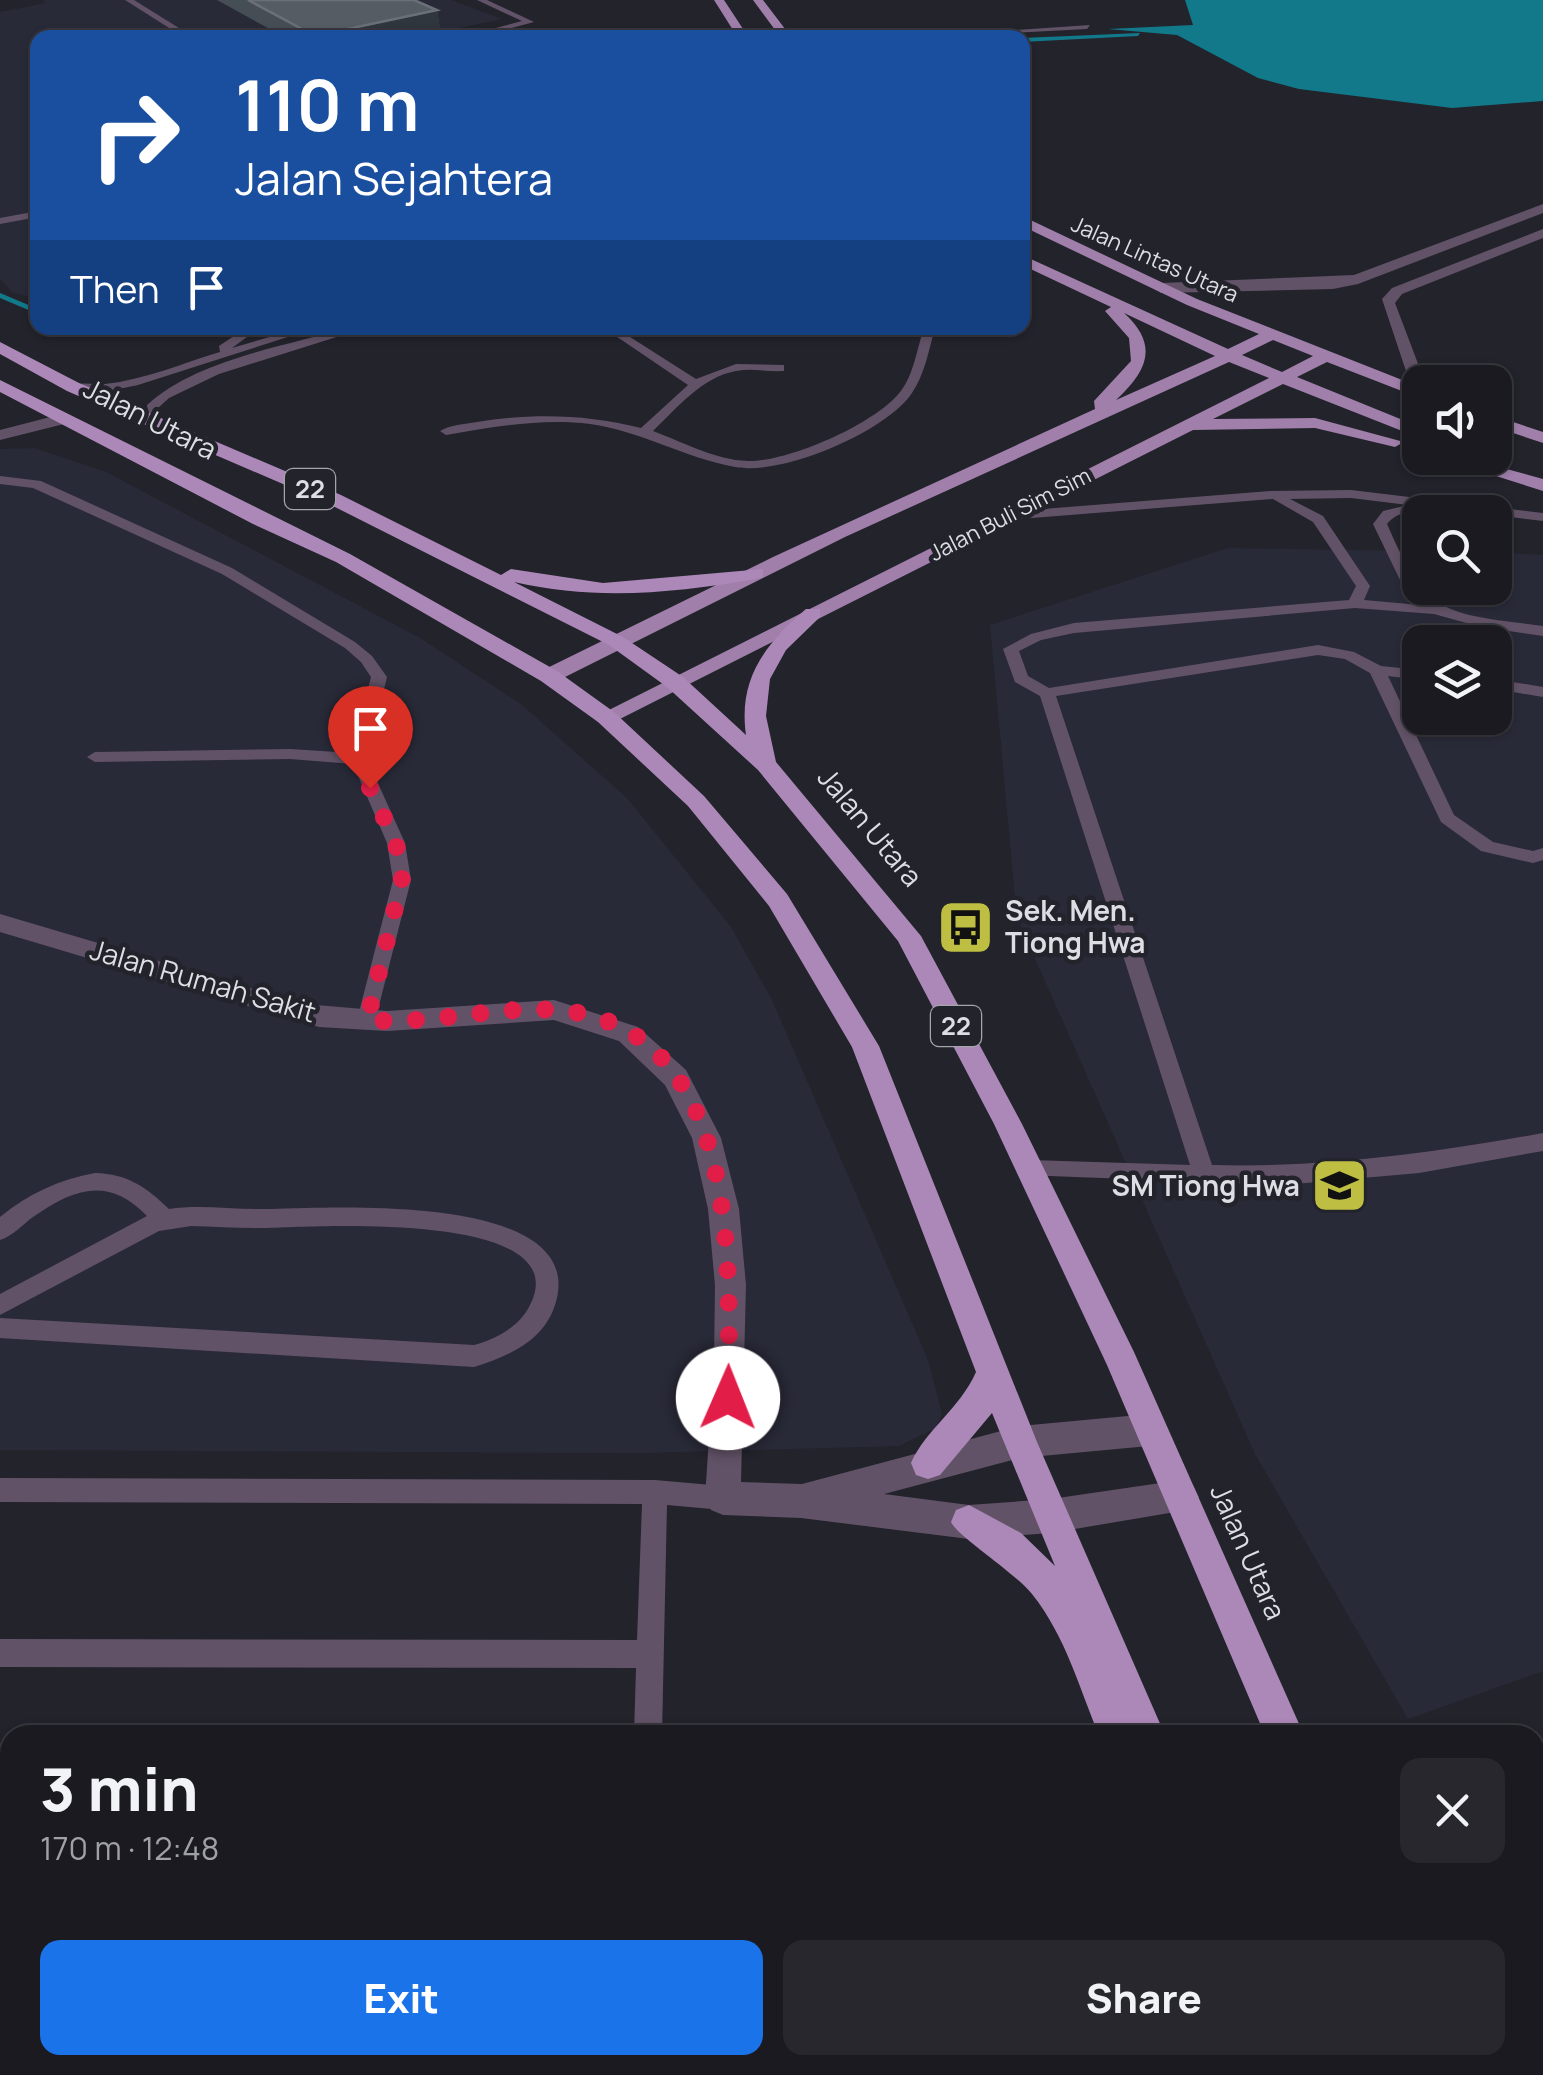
<!DOCTYPE html>
<html lang="en">
<head>
<meta charset="utf-8">
<style>
  body { margin:0; font-family:Manrope,sans-serif; background:#27272d; color:#f1f3f6; height:100vh; display:flex; flex-direction:column; font-size:38px; white-space:nowrap }
  * { box-sizing:border-box; margin:0 }
  p { font-size:32px; color:#9fa1a5 }
  .icon { flex:none; width:55px; height:55px; fill:none; stroke:currentColor; stroke-width:2; stroke-linecap:round; stroke-linejoin:round }
  .map { position:relative; flex:1; overflow:hidden }
  .drawer { position:absolute; left:0px; top:1725px; width:1545px; height:350px; display:flex; flex-direction:column; background:#1a1a20; border-radius:30px 30px 0 0; box-shadow:0 2px 8px #0004,0 0 0 2px #38383e }
  .drawer>* { flex:none }
  .hud { position:absolute; left:30px; top:30px; width:1000px; height:305px; border-radius:20px; box-shadow:0 2px 8px #0004,0 0 0 2px #38383e; background:#1a4fa0; color:#fff; overflow:hidden }
  .tools { position:absolute; left:1402px; top:365px; display:grid; gap:20px }
  .tools a { display:grid; place-items:center; width:110px; height:110px; border-radius:20px; background:#1a1a20; box-shadow:0 2px 8px #0004,0 0 0 2px #38383e; font-size:50px }
  .pin { position:absolute; display:grid; place-items:center; width:85px; height:85px; color:#fff; margin:-102px -42px; border-radius:50% 50% 50% 0; rotate:-45deg; box-shadow:0 0 10px #0007 }
  .pin .icon { rotate:45deg }
  .me { position:absolute; width:110px; margin:-55px; rotate:1deg; stroke-linejoin:round; filter:drop-shadow(0 0 8px #0008) }
  .turn { display:flex; align-items:center; gap:35px; height:210px; padding:0 40px; font-size:45px }
  .turn .icon { width:130px; height:130px; stroke-width:2.5 }
  .turn b { display:block; font-size:70px; line-height:85px }
  .then { display:flex; align-items:center; height:95px; padding:0 40px; background:#0003; gap:20px; font-size:38px }
  .round { display:grid; place-items:center; flex:none; width:105px; height:105px; border-radius:20px; background:#27272d }
  .headline { display:flex; align-items:center; justify-content:space-between; height:170px; padding:0 40px }
  h1 { font-size:60px; font-weight:800; line-height:75px }
  .cta { display:flex; gap:20px; margin-top:auto; padding:20px 40px }
  .cta a { flex:1; height:115px; border-radius:20px; background:#1a73e8; color:#fff; font-size:40px; font-weight:800; line-height:115px; text-align:center }
  .cta a+a { background:#27272d; color:#f1f3f6 }
  .map>svg:first-child { display:block }
  .built { fill:#292a38; fill-rule:evenodd }
  .water { fill:#12798b }
  .lines { fill:none; stroke-linecap:round; stroke-linejoin:round }
  .stream { fill:#12798b; fill-rule:evenodd }
  .service { fill:#625267; fill-rule:evenodd }
  .minor { fill:#625267; fill-rule:evenodd }
  .primary { fill:#a07fab; fill-rule:evenodd }
  .trunk { fill:#ac88b8; fill-rule:evenodd }
  .wall { fill:#454d55 }
  .shaded-wall { fill:#30363e }
  .building { fill:#565c64; stroke:#6b7078; stroke-width:2.5 }
  .route { stroke:#e11d48; stroke-width:18; stroke-dasharray:0 32.4 }
  .labels { text-anchor:middle; stroke-width:9; stroke-linejoin:round; paint-order:stroke }
  .far-street-label { font-size:22px; fill:#dddde3; stroke:#22232b }
  .shield { fill:#22232b; stroke:#a5a5ac; stroke-width:2.5 }
  .shield-label { font-size:25px; font-weight:bold; fill:#dddde3 }
  .street-label { font-size:28px; fill:#dddde3; stroke:#22232b }
  .poi-label { font-size:28px; font-weight:bold; fill:#dddde3; stroke:#22232b; text-anchor:start }
</style>
</head>
<body>
<div class="map">
<svg width="1543" height="2075" viewBox="0 0 1543 2075">
  <rect width="100%" height="100%" fill="#22232b"/>
  <path class="built" d="M43,0H451L502,19L413,38H38L37,298L13,293L0,279V12L46,3Z
    M34,448L106,472L420,638L522,705L627,798L731,927L772,1000L928,1360L942,1414L936,1428L899,1446L640,1453L0,1450V449Z
    M1228,548L1420,551V588H1495V552L1543,555V1671L1408,1719L1255,1454L1017,918L990,625ZM1420,642H1495V718H1420Z"/>
  <path class="water" d="M1185,0H1543V101L1452,108L1299,89L1258,78L1177,35L1108,29L1193,25Z"/>
  <g class="lines">
    <path class="stream" d="M1140,33L1138,36L1022,42V38Z
      M0,293L38,309V314L0,298Z"/>
    <path class="service" d="M125,0H134L195,38H185Z
      M477,0H487L534,22L474,38H458L522,21Z
      M1090,25L1087,29L921,38L925,36Z
      M38,211V217L0,224V218Z
      M246,328H259L232,348L300,328H316L138,385L104,392L73,391L67,387C78,381 92,385 105,384C144,380 183,363 220,352L219,346Z
      M348,328H365L219,374L169,398L157,409L159,425L149,422L147,405C196,360 285,346 348,328Z
      M604,328H616L696,379L736,364L784,365V371C768,372 752,368 736,371C702,377 677,408 653,431C683,442 715,460 748,461C788,462 875,424 900,392C914,375 917,348 924,328H935C929,349 925,374 912,393C886,432 782,476 735,467C685,458 641,431 590,424C541,418 494,427 446,435L440,431C450,425 464,424 477,422C534,413 585,414 641,428L688,385Z
      M0,476L41,481L232,568L355,642L372,656L387,677L367,759L405,843L411,880L374,1025L367,1027L357,1020L393,880L387,843L353,764L290,759L95,762L87,757L95,752L290,749L352,753L371,677L361,662L345,648L222,574L33,488L0,484Z
      M1351,490L1543,513V521L1495,515V512C1465,512 1407,499 1387,524C1428,619 1447,613 1543,626V636L1481,627L1434,614L1355,608L1074,633L1041,640L1019,651L1028,676L1049,688L1318,645L1354,652L1381,666L1420,670V680L1388,676L1454,815L1493,842L1533,851L1543,848V860L1533,863L1481,851L1441,822L1370,673L1345,659L1318,655L1056,696L1212,1165C1324,1168 1433,1153 1543,1133V1151L1419,1173L1283,1185L1023,1175L1020,1169L1023,1163L1031,1160L1190,1165L1040,696L1015,682L1003,649L1031,634L1074,623L1349,600L1356,586L1313,522L1273,499L1005,520L998,516L1005,512L1270,491ZM1351,498L1408,505L1383,511L1373,524L1401,582L1420,605L1364,600L1370,586L1323,516L1290,499Z
      M1495,679L1543,687V697L1495,689Z
      M95,1173C128,1174 146,1187 169,1209C201,1204 235,1210 267,1209C325,1208 592,1190 555,1305C543,1342 508,1356 474,1367L0,1338V1318L474,1345C495,1339 518,1328 529,1307C582,1209 310,1227 268,1228C242,1228 217,1227 191,1226L159,1231L0,1315V1294L147,1216C109,1176 74,1188 33,1217C22,1225 13,1236 0,1240V1217C28,1194 60,1179 95,1173Z
      M0,1478L655,1480L723,1486L732,1489L736,1498L732,1507L723,1510L667,1505L662,1735H634L636,1668L0,1667V1639L637,1640L642,1504L0,1502Z
      M0,1909L10,1913V1961L0,1957Z
      M46,2065H79L83,2075H50Z
      M622,2065H654V2075H622Z"/>
    <path class="minor" d="M1543,204V213L1358,284L1333,289L1161,293L1153,288L1161,283L1354,275Z
      M1543,229V238L1402,294L1395,303L1425,382H1420V396L1414,395L1382,299L1392,288Z
      M62,414L68,415V423L0,440V430Z
      M0,914L304,1004L387,1011L554,1000L638,1027L686,1070L721,1138L739,1209L746,1285L741,1482L802,1484L1020,1426L1149,1414L1161,1419L1166,1430L1161,1441L1149,1446L1020,1458L884,1494L969,1505L1051,1499L1181,1480L1193,1485L1199,1497L1193,1509L1051,1533L969,1539L801,1518L723,1515L711,1510L705,1498L714,1362L715,1285L708,1209L692,1138L665,1085L619,1041L554,1020L387,1031L319,1027L0,932Z"/>
    <path class="primary" d="M714,0H724L749,38H738Z
      M753,0H763L792,38H781Z
      M1022,216L1197,299L1420,387V398L1327,362L1297,377L1420,427V438L1283,384L1213,419L1315,418L1404,442L1395,447L1315,428L1193,430L614,722H598L595,717L1269,378L1229,362L845,537L557,681H541V671L773,557L1095,409L1094,401L1131,361L1129,338L1105,311L1111,307L1022,265V255L1228,349L1259,334L1187,305L1022,226ZM1124,313L1215,356L1116,400C1148,370 1159,345 1124,313ZM1273,340L1313,356L1282,372L1242,355Z
      M1495,416L1543,432V443L1495,427Z
      M1439,458H1466L1543,479V491Z"/>
    <path class="trunk" d="M0,342L79,383L341,495L501,575L511,569L603,583L763,569V577L756,579C674,593 596,601 514,582L623,637L683,677L746,735C738,679 765,644 806,609H820V617L786,650L770,679L766,716L776,762L921,936L1022,1124L1134,1352L1304,1735H1265L1107,1365L994,1124L898,941L758,770L667,687L609,645L327,503L67,391L0,354Z
      M0,380L350,554L557,671L614,712L704,796L787,894L879,1046L1037,1442L1165,1735H1099C1078,1685 1066,1637 1032,1594C1013,1571 958,1537 951,1522L956,1510L969,1505L1021,1533L1055,1566L992,1413L940,1475L928,1479L916,1475L911,1463C926,1429 959,1410 976,1372L852,1047L769,906L688,806L598,722L541,681L336,562L253,524L0,392Z
      M1259,2065H1303L1307,2075H1263Z
      M1407,2065H1451L1454,2075H1410Z"/>
  </g>
  <path class="wall" d="M217,0H414L437,10L440,30L405,38H286Z"/>
  <path class="shaded-wall" d="M437,10L440,30L405,38H316L315,36Z"/>
  <path class="building" d="M248,0H414L437,10L315,36Z"/>
  <g class="lines">
    <path class="route" d="M370,788L396,843L402,880L367,1020C430,1025 494,1006 557,1010C742,1025 730,1266 728,1398"/>
  </g>
  <defs>
    <symbol id="bus-square" viewBox="-11 -11 22 22"><rect x="-9" y="-9" width="18" height="18" rx="4" fill="#bebf42" stroke="#22232b"/><path d="M-5-6H5V4H4V6H2V4H-2V6H-4V4H-5ZM-3.5-4V0h7V-4ZM-3.5 1.2v1.5H-2V1.2ZM2 1.2v1.5H3.5V1.2Z" fill="#111"/></symbol>
    <symbol id="school-square" viewBox="-11 -11 22 22"><rect x="-9" y="-9" width="18" height="18" rx="4" fill="#bebf42" stroke="#22232b"/><path d="M0-5L7-2L0 1L-7-2ZM-4 1L0 2.5L4 1V4Q0 6-4 4Z" fill="#111"/></symbol>
  </defs>
  <g fill-rule="evenodd">
    <use href="#bus-square" x="934" y="896" width="63" height="63"/>
    <use href="#school-square" x="1308" y="1154" width="63" height="63"/>
  </g>
  <g class="labels">
    <g class="far-street-label">
      <text transform="translate(1155 259) rotate(24)" y="8">Jalan Lintas Utara</text>
      <text transform="translate(1010 514) rotate(-27)" y="8">Jalan Buli Sim Sim</text>
    </g>
    <g class="shield">
      <rect x="285" y="469" width="50" height="40" rx="8"/>
      <rect x="931" y="1006" width="50" height="40" rx="8"/>
    </g>
    <g class="shield-label">
      <text x="310" y="498">22</text>
      <text x="956" y="1035">22</text>
    </g>
    <g class="street-label">
      <text transform="translate(150 419) rotate(27)" y="10">Jalan Utara</text>
      <text transform="translate(870 827) rotate(50)" y="10">Jalan Utara</text>
      <text transform="translate(203 981) rotate(16)" y="10">Jalan Rumah Sakit</text>
      <text transform="translate(1248 1552) rotate(66)" y="10">Jalan Utara</text>
    </g>
    <g class="poi-label">
      <text x="1005" y="921">Sek. Men.<tspan x="1005" dy="32">Tiong Hwa</tspan></text>
      <text x="1300" y="1196" text-anchor="end">SM Tiong Hwa</text>
    </g>
  </g>
</svg>
<div class="tools">
<a><svg class="icon" aria-label="sound" viewBox="0 0 24 24"><path d="M4 9h4l5-4v14l-5-4H4zM17 9q2 3 0 6"/></svg></a>
<a><svg class="icon" aria-label="search" viewBox="0 0 24 24"><circle cx="10" cy="10" r="6"/><path d="M15 15l6 6"/></svg></a>
<a><svg class="icon" aria-label="layers" viewBox="0 0 24 24"><path d="M12 4l9 5-9 5-9-5zM3 14l9 5 9-5"/></svg></a>
</div>
<div class="pin" style="left:370px;top:788px;background:#d93025"><svg class="icon" aria-label="arrive" viewBox="0 0 24 24"><path d="M6 21V4h12l-3 4 3 4H6"/></svg></div>
<svg class="me" style="left:728px;top:1398px" viewBox="-20 -20 40 40"><circle r="19" fill="#fff"/><path d="M0-13L10 11 0 6-10 11z" fill="#e11d48"/></svg>
<div class="hud">
<div class="turn"><svg class="icon" aria-label="right" viewBox="0 0 24 24"><path d="M7 20v-9h11M14 6l5 5-5 5"/></svg><div><b>110 m</b>Jalan Sejahtera</div></div>
<div class="then">Then<svg class="icon" aria-label="arrive" viewBox="0 0 24 24"><path d="M6 21V4h12l-3 4 3 4H6"/></svg></div>
</div>
<section class="drawer">
<div class="headline"><div><h1>3 min</h1><p>170 m · 12:48</p></div><a class="round"><svg class="icon" aria-label="close" viewBox="0 0 24 24"><path d="M6 6l12 12M18 6L6 18"/></svg></a></div>
<div class="cta"><a>Exit</a><a>Share</a></div>
</section>
</div>
</body>
</html>
